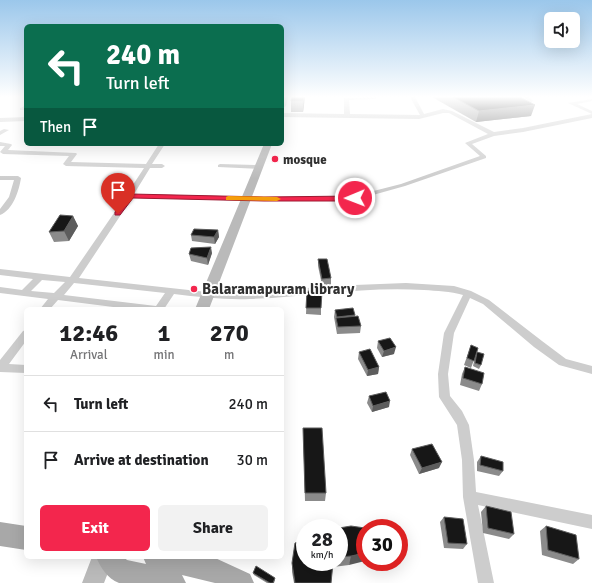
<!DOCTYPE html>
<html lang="en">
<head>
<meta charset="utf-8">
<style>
  body { margin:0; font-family:Signika,sans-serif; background:#f2f2f2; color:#202124; height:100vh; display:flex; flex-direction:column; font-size:15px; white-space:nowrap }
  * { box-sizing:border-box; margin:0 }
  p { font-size:13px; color:#757577 }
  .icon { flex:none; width:22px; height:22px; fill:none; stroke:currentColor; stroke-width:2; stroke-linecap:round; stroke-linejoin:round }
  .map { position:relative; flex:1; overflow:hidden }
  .panel { position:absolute; left:24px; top:307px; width:260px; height:252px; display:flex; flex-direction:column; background:#fff; border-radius:6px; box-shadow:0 4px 16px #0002 }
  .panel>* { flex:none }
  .hud { position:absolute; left:24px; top:24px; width:260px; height:122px; border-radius:6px; box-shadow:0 4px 16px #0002; background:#0b6e4f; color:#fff; overflow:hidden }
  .controls { position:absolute; left:544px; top:12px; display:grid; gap:8px }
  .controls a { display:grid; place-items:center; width:36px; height:36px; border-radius:6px; background:#fff; box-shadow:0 4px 16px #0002; font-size:20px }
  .speed { position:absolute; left:296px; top:519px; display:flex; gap:8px; font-size:20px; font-weight:700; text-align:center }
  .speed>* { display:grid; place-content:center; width:52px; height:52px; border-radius:50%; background:#fff; box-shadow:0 4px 16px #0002; line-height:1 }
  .speed small { font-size:10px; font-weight:400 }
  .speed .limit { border:6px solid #d22; background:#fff; color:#111 }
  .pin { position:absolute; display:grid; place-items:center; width:34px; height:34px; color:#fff; margin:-41px -17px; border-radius:50% 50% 50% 0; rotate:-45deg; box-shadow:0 0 4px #0007 }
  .pin .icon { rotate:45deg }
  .me { position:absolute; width:44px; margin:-22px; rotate:269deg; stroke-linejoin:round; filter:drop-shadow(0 0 3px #0008) }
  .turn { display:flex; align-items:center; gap:14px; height:84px; padding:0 16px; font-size:18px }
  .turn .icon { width:52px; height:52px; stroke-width:2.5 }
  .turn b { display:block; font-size:28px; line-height:34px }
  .then { display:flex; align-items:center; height:38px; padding:0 16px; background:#0003; gap:8px; font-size:15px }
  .eta { display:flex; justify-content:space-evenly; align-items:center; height:68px; text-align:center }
  .eta b { font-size:24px; font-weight:700; line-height:28px }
  .primary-button { display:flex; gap:8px; margin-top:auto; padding:8px 16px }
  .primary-button a { flex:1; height:46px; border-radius:6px; background:#f3264d; color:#fff; font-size:16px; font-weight:700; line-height:46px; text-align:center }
  .primary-button a+a { background:#f2f2f2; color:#202124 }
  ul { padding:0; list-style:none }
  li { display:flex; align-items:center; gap:12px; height:56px; padding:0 16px; border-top:1px solid #e0e0e0 }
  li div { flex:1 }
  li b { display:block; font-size:15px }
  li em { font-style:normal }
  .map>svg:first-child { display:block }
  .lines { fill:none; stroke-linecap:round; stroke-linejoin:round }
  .minor { fill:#cdcdcd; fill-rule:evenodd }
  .secondary { fill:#bababa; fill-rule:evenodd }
  .primary { fill:#a8a8a8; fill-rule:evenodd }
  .wall { fill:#8b8b8b }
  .shaded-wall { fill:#5d5d5d }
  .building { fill:#171717; stroke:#5d5d5d }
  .route { fill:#f3264d; stroke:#9e1932 }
  .slow { fill:#f59e0b }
  .poi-dot { fill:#f3264d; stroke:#fff; stroke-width:1.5 }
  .labels { text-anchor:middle; stroke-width:4; stroke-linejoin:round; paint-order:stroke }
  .far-poi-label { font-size:13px; font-weight:bold; fill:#303030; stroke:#fff; text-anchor:start }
  .poi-label { font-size:15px; font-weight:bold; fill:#303030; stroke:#fff; text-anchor:start }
</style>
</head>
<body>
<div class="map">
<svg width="592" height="583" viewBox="0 0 592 583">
  <rect width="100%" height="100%" fill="#fff"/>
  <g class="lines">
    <path class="minor" d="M377,97L375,99L349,100L350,114L420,115L410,97H415L424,114L443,109L452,111L494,132L523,128L592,114L568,103L592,99V101L577,104L592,111V118L523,132L494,136L472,144L486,156V158L405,186L355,200L264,201L132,198L79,278L207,292L250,293L329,286L406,283L454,286L471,291L489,300L542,341L566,359L592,366V374L559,365L534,347L483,304L470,298L454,333L448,374L450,396L462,411L469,425L474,460L476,492L592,515V529L478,505L494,583H478L463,497L462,460L457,425L439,397L438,374L444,333L463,295C450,291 437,291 424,290C365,286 308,297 250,299C225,300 199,297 174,294L164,309H129L58,300L50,309H40L48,299L0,293V287L22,290L33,279L0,275V269L70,277L125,197L144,168L66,166L63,164L69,156L3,154L0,152L5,146H0V142L11,144L12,145L8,150L76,153L77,154L71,162L146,164L159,144H165L152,164H162L165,166L162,168H150L134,194L264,197L354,196L401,184L480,156L465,143L488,134L449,113H443L419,119L282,117V113L344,114V98ZM42,280L65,282L54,293L31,291ZM74,283L165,293L156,306L64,295Z
      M523,97H529L533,101L521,109L519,108V106L528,101Z
      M26,103V110H20V108L23,107Z
      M26,117V121L0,122V118Z
      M4,129L9,130L0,135V131Z
      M220,164L259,165L262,167L259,169L218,167V165Z
      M0,176H18L21,178C19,191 13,210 0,215V209L9,197L14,180H0Z
      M26,330V341L9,364L26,365V373L0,372V360L23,331Z"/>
    <path class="secondary" d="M282,97H288L286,106L282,108Z
      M264,144H272L209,309H195Z
      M92,557H114L104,583H82Z"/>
    <path class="primary" d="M0,522L26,526V550L0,546Z
      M96,557H124L127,560L146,564L143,557H213L250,574L254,583H215L182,575L186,583H119C107,578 101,568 96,557Z"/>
  </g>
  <path class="wall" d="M305,97L303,112H291V101Z
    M432,97H520L531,116L476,122Z
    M73,216L78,226L69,241L54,242L49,232Z
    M218,230L219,237L215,244L192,241L191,235Z
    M212,253L208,265L191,261L189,254Z
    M318,259L331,278V285H322L318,266Z
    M307,291L321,308V315L306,314Z
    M335,310L355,315V317L361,326L360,333L337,334L334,317Z
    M378,341L394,354L382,357L377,348Z
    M471,345L481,365L479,369L473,366L475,357L471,368L464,365Z
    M359,352L379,367L378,374L367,376L358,359Z
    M465,367L482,384L479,391L460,385L462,374Z
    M369,396L389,407L372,412L367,403Z
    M303,428L326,493L325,501H305Z
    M412,449L439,468L419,474L410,455Z
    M481,456L503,471L499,476L477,471V462Z
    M486,506L514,534L509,539L483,533L481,512Z
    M444,517L467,544L463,549L444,548L440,522Z
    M546,526L579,559L573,564L542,555L540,531Z
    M339,528H365L349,565L333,567L331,583H294L292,572V563L305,562H339Z
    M253,573L275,580L274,583H267L254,575Z"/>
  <path class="shaded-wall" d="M304,97H305L303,112V101Z
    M535,105L531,116L476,122L479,111Z
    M73,216L78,226L69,241L64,231Z
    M218,230L219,237L215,244L214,237Z
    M211,247L212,253L208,265L207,258Z
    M396,347L394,354L382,357L384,351Z
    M379,367L378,374L367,376L368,370Z
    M390,401L389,407L372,412L373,406Z
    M442,462L439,468L419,474L422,468Z
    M365,553V561L349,565L351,556Z"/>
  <path class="building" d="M292,97H304L303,101H291Z
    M453,97H520L535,105L479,111Z
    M60,215L73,216L64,231L49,232Z
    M194,229L218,230L214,237L191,235Z
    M211,247L207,258L189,254L191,248Z
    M318,259H327L331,278L322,279Z
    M307,291H322L321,308H306Z
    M353,308L355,315L337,317L335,310Z
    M358,316L361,326L338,327L336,318Z
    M390,338L396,347L384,351L378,341Z
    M471,345L478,348L474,361L467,358Z
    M370,349L379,367L368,370L359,352Z
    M477,352L484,354L481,365L475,363Z
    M465,367L484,373L482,384L463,378Z
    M386,392L390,401L373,406L369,396Z
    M303,428H322L326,493H305Z
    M432,444L442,462L422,468L412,449Z
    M481,456L503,462V471L480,465Z
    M486,506L511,512L514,534L488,528Z
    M444,517L463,519L467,544L448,543Z
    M351,526L365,528V553L351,556L339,557V528Z
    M546,526L576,535L579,559L548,550Z
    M302,541H305V562H333L331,583H295L292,563L295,543Z
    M256,566L275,578L273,583H270L253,573Z"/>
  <linearGradient id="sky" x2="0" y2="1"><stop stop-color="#9bc7eb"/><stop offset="0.54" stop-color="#fff"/><stop offset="1" stop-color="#fff" stop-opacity="0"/></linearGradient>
  <rect width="592" height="179" fill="url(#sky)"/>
  <path class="route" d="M131,194L264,197L355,196L359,198L355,201H264L133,198L120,215H115V212L128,195Z"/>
  <path class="slow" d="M228,196L277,197L281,199L277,201L226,200V197Z"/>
  <g class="poi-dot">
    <circle cx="275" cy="159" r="4"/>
    <circle cx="194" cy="289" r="4"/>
  </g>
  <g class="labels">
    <g class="far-poi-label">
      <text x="283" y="164">mosque</text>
    </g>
    <g class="poi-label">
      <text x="202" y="294">Balaramapuram library</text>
    </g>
  </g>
</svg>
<div class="controls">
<a><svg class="icon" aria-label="sound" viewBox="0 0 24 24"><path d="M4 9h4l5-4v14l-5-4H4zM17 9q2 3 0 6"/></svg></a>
</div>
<div class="speed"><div>28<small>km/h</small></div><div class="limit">30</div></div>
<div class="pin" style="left:118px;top:214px;background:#d93025"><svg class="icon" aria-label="arrive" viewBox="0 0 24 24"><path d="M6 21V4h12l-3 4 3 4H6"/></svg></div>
<svg class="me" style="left:355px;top:198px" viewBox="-20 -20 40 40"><circle r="17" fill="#f3264d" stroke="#fff" stroke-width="3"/><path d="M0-11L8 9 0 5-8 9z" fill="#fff"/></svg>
<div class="hud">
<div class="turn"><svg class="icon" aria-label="left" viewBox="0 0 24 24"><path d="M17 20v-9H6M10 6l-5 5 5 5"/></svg><div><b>240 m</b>Turn left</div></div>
<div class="then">Then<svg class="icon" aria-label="arrive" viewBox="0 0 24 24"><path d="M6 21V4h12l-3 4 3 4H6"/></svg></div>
</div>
<section class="panel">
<div class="eta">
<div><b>12:46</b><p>Arrival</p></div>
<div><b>1</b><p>min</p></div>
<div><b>270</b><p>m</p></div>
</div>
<ul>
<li><svg class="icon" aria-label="left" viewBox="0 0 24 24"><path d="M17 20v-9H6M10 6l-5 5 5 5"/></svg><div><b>Turn left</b></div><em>240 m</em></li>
<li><svg class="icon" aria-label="arrive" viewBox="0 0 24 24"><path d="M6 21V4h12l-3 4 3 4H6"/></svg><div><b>Arrive at destination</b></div><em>30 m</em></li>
</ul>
<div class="primary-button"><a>Exit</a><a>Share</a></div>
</section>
</div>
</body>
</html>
